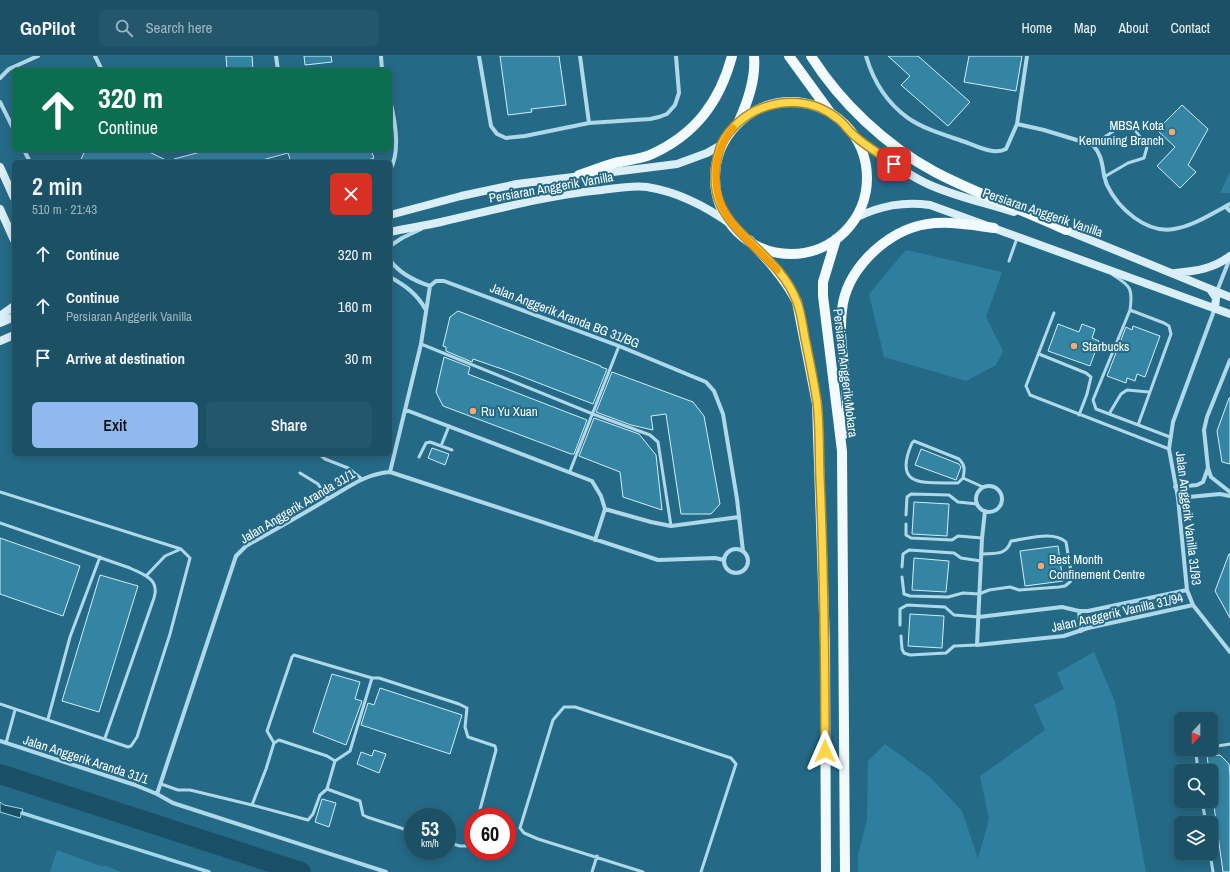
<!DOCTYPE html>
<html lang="en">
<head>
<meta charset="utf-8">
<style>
  body { margin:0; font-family:"Archivo Narrow",sans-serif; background:#24576b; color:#f1f3f6; height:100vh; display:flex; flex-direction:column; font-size:15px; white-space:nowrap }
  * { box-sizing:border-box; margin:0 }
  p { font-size:13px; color:#a0b5bf }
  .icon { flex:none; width:22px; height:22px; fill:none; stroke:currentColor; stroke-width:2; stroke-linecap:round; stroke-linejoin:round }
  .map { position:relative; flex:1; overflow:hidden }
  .sheet { position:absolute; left:12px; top:104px; width:380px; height:296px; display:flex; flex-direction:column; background:#1b5065; border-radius:6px; box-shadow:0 2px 10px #0003,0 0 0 1px #396779 }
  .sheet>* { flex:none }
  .guide { position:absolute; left:12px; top:12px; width:380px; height:84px; border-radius:6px; box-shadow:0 2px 10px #0003,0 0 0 1px #396779; background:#0b6e4f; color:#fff; overflow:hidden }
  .needle { width:26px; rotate:201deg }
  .fabs { position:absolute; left:1174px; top:656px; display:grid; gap:8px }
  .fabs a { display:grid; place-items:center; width:44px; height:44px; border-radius:6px; background:#1b5065; box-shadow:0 2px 10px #0003,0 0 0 1px #396779; font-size:20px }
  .speed { position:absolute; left:404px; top:752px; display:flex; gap:8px; font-size:20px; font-weight:700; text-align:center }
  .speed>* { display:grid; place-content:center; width:52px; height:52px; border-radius:50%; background:#1b5065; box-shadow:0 2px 10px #0003,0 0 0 1px #396779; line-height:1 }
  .speed small { font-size:10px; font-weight:400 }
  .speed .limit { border:6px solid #d22; background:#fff; color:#111 }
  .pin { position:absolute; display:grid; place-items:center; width:34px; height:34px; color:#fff; margin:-17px; border-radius:8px; box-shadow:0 2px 6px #0006 }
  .me { position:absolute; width:44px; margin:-22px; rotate:0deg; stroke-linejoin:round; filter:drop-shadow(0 0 3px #0008) }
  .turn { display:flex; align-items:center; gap:14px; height:84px; padding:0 20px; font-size:18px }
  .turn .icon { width:52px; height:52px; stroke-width:2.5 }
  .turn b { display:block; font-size:28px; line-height:34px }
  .round { display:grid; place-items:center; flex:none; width:42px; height:42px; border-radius:6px; background:#24576b }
  .summary { display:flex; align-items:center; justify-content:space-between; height:68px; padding:0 20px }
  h1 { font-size:24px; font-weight:600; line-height:30px }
  .cta { display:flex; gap:8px; margin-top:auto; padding:8px 20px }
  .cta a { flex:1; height:46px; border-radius:6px; background:#90b9f0; color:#111; font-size:16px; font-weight:600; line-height:46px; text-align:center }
  .cta a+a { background:#24576b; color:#f1f3f6 }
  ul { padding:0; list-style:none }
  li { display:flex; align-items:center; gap:12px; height:52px; padding:0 20px }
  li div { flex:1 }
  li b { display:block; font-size:15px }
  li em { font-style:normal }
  header { display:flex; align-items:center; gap:24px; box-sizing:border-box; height:56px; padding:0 20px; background:#1b5065; border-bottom:1px solid #396779 }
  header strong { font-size:19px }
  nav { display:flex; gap:22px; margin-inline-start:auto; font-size:14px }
  .search { width:280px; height:36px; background:#24576b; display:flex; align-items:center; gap:10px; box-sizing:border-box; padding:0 14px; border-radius:6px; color:#a0b5bf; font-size:15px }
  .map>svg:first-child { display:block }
  .green { fill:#2e7f9f }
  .water { fill:#194f67; stroke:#a3d7ea }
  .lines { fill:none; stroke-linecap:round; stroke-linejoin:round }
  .stream { stroke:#a3d7ea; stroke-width:3.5 }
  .river { stroke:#194f67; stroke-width:20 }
  .building { fill:#3484a4; stroke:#d3edf7 }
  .service { stroke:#afd9e9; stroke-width:3 }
  .minor { stroke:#afd9e9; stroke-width:4 }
  .secondary { stroke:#d9eef7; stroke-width:8 }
  .primary { stroke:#f2fafe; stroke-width:10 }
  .route-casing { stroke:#a68a30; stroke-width:10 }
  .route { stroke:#ffd54a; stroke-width:7 }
  .slow { stroke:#f59e0b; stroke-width:7 }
  .poi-dot { fill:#f4ab72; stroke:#246a87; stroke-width:1.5 }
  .labels { text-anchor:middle; stroke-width:4; stroke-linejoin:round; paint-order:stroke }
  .poi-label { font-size:13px; fill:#fff; stroke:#246a87; text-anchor:start }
  .street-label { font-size:13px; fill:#fff; stroke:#246a87 }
</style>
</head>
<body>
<header>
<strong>GoPilot</strong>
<div class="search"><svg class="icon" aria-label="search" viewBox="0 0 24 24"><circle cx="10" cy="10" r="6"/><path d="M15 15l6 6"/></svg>Search here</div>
<nav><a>Home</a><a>Map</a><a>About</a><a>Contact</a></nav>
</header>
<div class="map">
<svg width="1230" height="816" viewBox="0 0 1230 816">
  <rect width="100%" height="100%" fill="#246a87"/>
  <path class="green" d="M1230,116V137H1220Z
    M906,194L1002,216L986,261L1003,295L996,309L966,325L884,301L869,238Z
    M1094,596L1115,646L1146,816H858V799L867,764L868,705L885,688L930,721L962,755L978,803L989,763L980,720L1045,674L1034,649L1064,633L1057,617Z
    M57,794L103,811L104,809L121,816H50Z"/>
  <path class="water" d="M0,746L4,749L23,753L20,762L0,756Z"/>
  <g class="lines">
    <path class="stream" d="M22,757L209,816"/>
    <path class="river" d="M0,718L301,816"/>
  </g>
  <path class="building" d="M226,0H252L253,14H227Z
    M304,0H331L332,6L305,9Z
    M500,0H559L566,49L531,53L532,56L508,59Z
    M888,0H918L970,46L948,70L901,29L910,20Z
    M969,0H1022L1016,35L964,26Z
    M1182,49L1208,73L1188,109L1196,116L1180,132L1157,110L1175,91L1157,74Z
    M85,94H145L170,106H80Z
    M208,94H371L374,102L362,106H291L288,97L255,106H175L174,103Z
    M458,255L601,310V311L607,313L593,348L505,314L473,303L472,306L446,295V291L443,290L450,261Z
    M1058,268L1079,276L1082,268L1095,273L1092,282L1099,285L1090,310L1048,295Z
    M1133,270L1160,280L1145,321L1137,318L1135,325L1127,322L1126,327L1107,320L1126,271L1132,274Z
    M444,301L470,311L468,318L587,364L574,398H571L443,350L436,336Z
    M612,316L693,346L704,360L720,448L711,458H681L666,358L651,360L653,374L631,369L596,356Z
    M1229,342H1230V408L1222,406L1217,375Z
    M594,362L639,378L656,399L662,454L623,441L620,416L579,400Z
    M432,392L449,398L445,409L428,402Z
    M921,393L959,408L961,411L956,424L915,409Z
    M914,446L949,448L947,480L912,478Z
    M0,482L80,510L63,560L0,538Z
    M1058,490L1063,525L1025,530L1020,495Z
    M1229,498H1230V562L1215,535Z
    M914,502L949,505L946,536L912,534Z
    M100,519L138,530L99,656L62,645Z
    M910,558L944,560L942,592L908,590Z
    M332,618L360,626L355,643L362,645L346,689L313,676Z
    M380,632L462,659L450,698L361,669L368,647L374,649Z
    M374,694L386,698L379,717L357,708L361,696L372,700Z
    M1220,699L1229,708L1230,720V816H1223L1211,728V715H1209L1207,700Z
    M322,743L336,747L329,771L315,766Z"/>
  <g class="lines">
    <path class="service" d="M1093,89L1118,72L1131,68L1147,91L1144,102L1128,107L1104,121
      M1009,205L1017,182
      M1113,219C1131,230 1133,233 1130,254L1093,344L1096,353L1170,381
      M1130,254L1164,267L1169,270L1171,278L1138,369
      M1054,257L1026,330L1030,339L1169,393
      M421,288L593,358L650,379L658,386L671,470
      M1039,298L1086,317L1091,321L1087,338L1079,359
      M1109,358L1121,338L1127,334L1149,336
      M441,390L449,370
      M319,398L325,403L348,412L362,423
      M419,401L426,387L430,386L452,394
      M570,415L619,290
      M300,417L318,428L328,443
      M963,422L958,427C925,426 892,433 912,387L914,385L959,403C965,409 965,413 963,422L983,431
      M0,436L181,493L190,502L170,578L137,681L131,690L128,691L0,648
      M906,459L907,441L911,438L949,439L958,446L977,448
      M0,467L130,512C144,519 160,523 154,542L105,682
      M906,468V479L911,482L952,484L958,480L982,482
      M902,511L903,498L909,494L954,497L961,502L981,505
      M146,520L165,500L181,493
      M902,521L904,538L910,540L948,541L963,537L979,538L989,534L1010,531L1019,534L1059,531L1065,530L1070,526L1072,522L1066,486C1054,474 1027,483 1011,485C1006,500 995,497 981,498
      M900,569V553L907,549L945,551L954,559L979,561
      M901,580L902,593L904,597L910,599L946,597L954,590L977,589
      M372,622H379L459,648L467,652L465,671L468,681L495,690L496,694L478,761
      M48,663L70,581L100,501
      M6,687L15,654
      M1211,691L1230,688
      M1198,715L1196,698L1199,693
      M161,728L178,734H190L252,749L308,764L313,758L320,739L327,733L335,705L350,695L372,622L294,599L292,601L267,675L274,687
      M327,733L360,745L363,759L367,761L413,776
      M1202,745L1206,767
      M252,749L266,713L274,687L279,684L327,700L335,705
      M447,786L460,790H468L473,778
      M1210,797L1213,816
      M592,816L597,800
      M643,816L538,783L524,777L520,772L553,664L564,651H575L731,702L736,708L701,816"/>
    <path class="minor" d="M95,0L102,14
      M276,0L278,14
      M381,0L382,14
      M479,0L491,70L497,78L506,82L525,80L589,67L650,63L659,61L667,58L675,49L679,37L676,0
      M580,0L589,67
      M866,0C873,24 887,47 908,62C925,74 949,80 968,87C978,91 995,99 1006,93L1017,68L1027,0
      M0,22L9,13L38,0
      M390,44C395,64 401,95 390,114
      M0,46L14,74
      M1017,68L1044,74L1093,89C1105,103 1101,114 1107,129C1118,152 1146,178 1174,173C1193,170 1213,157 1230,148
      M24,94L30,106
      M1226,151L1230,155
      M390,190L402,182L421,173
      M390,204C399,217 415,225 430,230
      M390,221C406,230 417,238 426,254
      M1217,235L1230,202
      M1215,252L1173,366L1169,393L1178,442L1187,534L1193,549L1230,596
      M1230,304L1207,361L1204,374L1208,412L1211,421L1230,436
      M406,354L592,425L601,440L605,453L651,466L671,470L739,461
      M390,416L421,288L430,230L436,225H444L619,290L706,326L714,335L723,358L737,443L743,495
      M976 443a13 13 0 1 1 26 0a13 13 0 1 1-26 0Z
      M1175,431L1197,429L1203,426L1208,412
      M1178,442L1220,438L1230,440
      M985,455L982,482L977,589L1064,580L1088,572L1193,549
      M595,484L605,453
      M724 505a12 12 0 1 1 24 0a12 12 0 1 1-24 0Z
      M1079,555L1081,575
      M979,561L1062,551L1079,555H1088L1187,534
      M0,685L135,729L157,738L236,500L246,490C272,475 300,460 326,444C348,432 364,418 390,416L658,504L715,502L724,504
      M157,738L173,747L386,816"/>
    <path class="secondary" d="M855,81C879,97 903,117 930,129C957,141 986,147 1014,156
      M0,111L14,142
      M0,153L14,184
      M390,159L461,140L517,128L677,108L707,97L721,89
      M857,161C881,150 903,145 930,149L1230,258
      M1061,172L1230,241
      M390,176C407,172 424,170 441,166C494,154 547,139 602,134C617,132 633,129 647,131C679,136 707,151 732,169
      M1175,217C1196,215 1213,213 1230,200
      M1210,233L1216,242L1215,252
      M0,260L14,250
      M0,267L14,261
      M0,285L14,279"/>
    <path class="primary" d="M789,0L829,55
      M811,0C840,46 886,90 935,116C977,138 1023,154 1066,174
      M715 122a76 76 0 1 1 152 0a76 76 0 1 1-152 0Z
      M739,65C748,45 756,23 754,0
      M579,119C590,116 600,111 611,108C625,104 639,104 652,98C696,78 720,45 732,0
      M836,183L823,226V240L842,395L845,816
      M749,184C768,204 785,222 797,246L817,348L825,588L826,816
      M844,378C845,369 847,360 847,351C847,319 838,286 842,254C844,233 854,216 868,201C908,160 942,164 994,172"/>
  </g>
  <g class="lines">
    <defs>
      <path id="route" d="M825,695C825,604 824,513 820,422C819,397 820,371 817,346C814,326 810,307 806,287C803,274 802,259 797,246C774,184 694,173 720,92C725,77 741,62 755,55C782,42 814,43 838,63C845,68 849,76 856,81C867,91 882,99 894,108"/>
    </defs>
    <use href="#route" class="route-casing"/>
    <use href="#route" class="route"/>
    <path class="slow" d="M733,72C723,84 717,98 716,114C713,164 748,181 777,214"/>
  </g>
  <g class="poi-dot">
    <circle cx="1172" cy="76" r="4"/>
    <circle cx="1074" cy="290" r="4"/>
    <circle cx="473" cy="355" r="4"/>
    <circle cx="1041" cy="510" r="4"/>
  </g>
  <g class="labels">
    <g class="poi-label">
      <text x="1164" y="74" text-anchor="end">MBSA Kota<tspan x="1164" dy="15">Kemuning Branch</tspan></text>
      <text x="1082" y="295">Starbucks</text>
      <text x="481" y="360">Ru Yu Xuan</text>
      <text x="1049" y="508">Best Month<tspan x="1049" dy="15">Confinement Centre</tspan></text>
    </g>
    <g class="street-label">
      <text transform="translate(551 131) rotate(-10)" y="5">Persiaran Anggerik Vanilla</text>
      <text transform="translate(1043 156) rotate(19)" y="5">Persiaran Anggerik Vanilla</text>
      <text transform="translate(565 259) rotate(21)" y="5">Jalan Anggerik Aranda BG 31/BG</text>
      <text transform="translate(846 317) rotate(83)" y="5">Persiaran Anggerik Mokara</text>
      <text transform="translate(297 450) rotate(-31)" y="5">Jalan Anggerik Aranda 31/1</text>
      <text transform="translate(1189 462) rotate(83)" y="5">Jalan Anggerik Vanilla 31/93</text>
      <text transform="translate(1117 556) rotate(-13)" y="5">Jalan Anggerik Vanilla 31/94</text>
      <text transform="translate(86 703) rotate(18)" y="5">Jalan Anggerik Aranda 31/1</text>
    </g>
  </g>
</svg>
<div class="fabs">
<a><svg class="needle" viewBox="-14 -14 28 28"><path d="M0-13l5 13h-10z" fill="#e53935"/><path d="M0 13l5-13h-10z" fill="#a0b5bf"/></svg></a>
<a><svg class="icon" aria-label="search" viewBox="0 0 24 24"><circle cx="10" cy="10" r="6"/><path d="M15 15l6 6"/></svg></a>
<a><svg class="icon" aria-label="layers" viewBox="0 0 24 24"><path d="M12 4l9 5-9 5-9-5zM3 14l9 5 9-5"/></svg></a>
</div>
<div class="speed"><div>53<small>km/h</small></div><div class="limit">60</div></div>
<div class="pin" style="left:894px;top:108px;background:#d93025"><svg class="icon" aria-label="arrive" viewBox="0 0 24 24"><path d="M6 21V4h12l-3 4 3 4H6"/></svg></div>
<svg class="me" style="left:825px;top:695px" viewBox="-20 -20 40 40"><path d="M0-17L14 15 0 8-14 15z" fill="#ffd54a" stroke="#fff" stroke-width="4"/></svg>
<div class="guide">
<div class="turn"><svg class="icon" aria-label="ahead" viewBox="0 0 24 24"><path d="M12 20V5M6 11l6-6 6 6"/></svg><div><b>320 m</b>Continue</div></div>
</div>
<section class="sheet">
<div class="summary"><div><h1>2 min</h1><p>510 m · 21:43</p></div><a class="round" style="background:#d93025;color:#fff"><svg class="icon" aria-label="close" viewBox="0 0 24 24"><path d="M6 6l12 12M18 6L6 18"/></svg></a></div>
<ul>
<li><svg class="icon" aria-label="ahead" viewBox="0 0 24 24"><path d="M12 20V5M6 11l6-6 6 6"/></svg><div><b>Continue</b></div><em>320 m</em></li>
<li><svg class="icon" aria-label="ahead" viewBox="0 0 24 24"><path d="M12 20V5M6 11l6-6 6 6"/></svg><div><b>Continue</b><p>Persiaran Anggerik Vanilla</p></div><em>160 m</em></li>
<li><svg class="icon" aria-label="arrive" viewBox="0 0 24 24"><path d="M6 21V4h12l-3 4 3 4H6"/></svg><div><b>Arrive at destination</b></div><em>30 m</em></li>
</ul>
<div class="cta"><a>Exit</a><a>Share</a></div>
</section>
</div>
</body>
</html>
